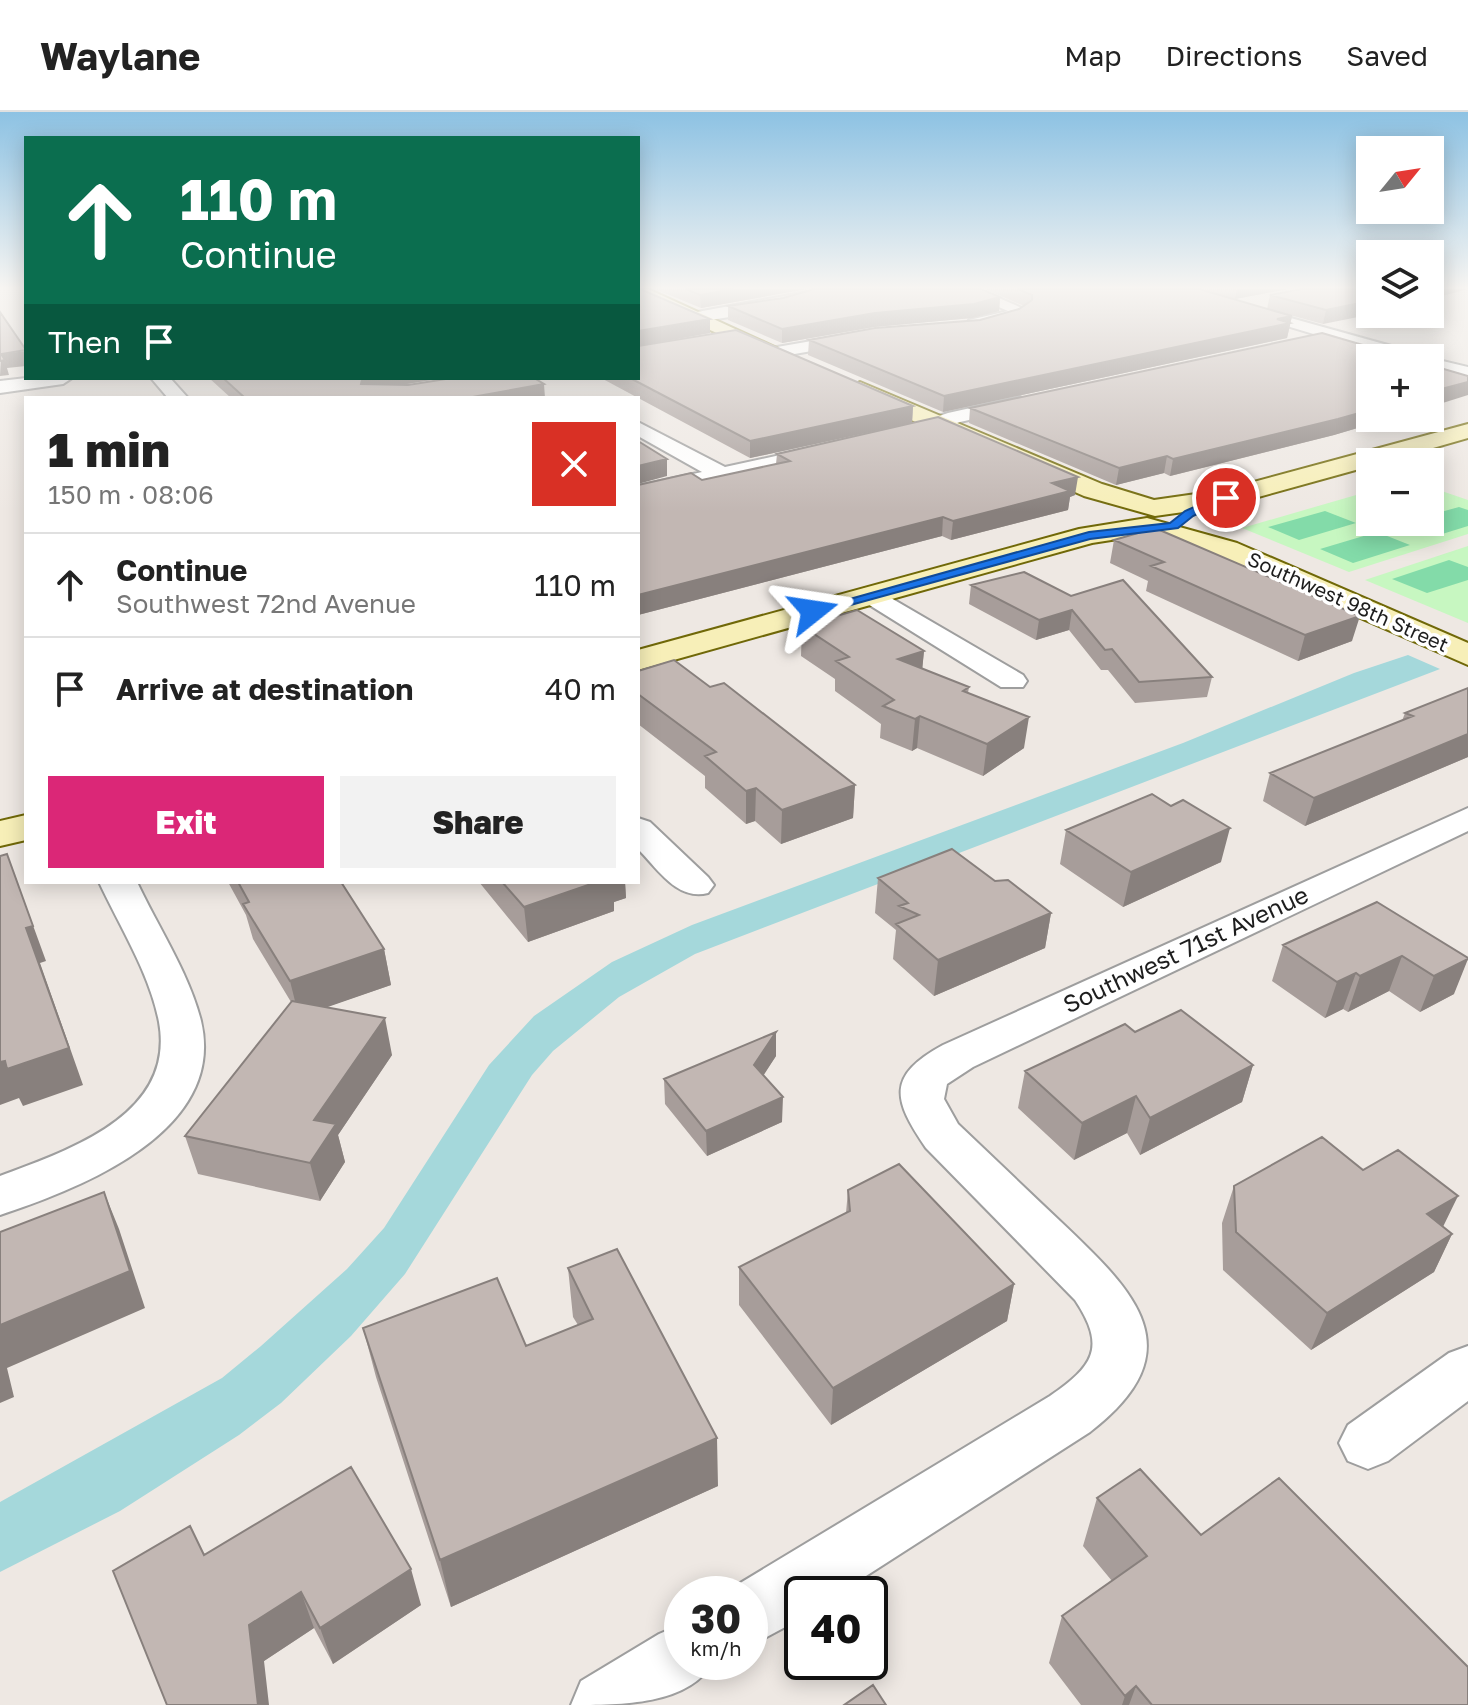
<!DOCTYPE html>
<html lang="en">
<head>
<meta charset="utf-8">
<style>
  body { margin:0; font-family:"Golos Text",sans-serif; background:#f2f2f2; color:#222; height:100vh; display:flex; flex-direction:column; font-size:30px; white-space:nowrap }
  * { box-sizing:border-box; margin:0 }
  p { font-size:26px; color:#767676 }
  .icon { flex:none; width:44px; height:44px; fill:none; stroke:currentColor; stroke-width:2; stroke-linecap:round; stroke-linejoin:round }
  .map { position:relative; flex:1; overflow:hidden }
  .panel { position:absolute; left:24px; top:284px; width:616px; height:488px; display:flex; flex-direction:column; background:#fff; border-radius:0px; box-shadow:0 4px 20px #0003 }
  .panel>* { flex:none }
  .banner { position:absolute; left:24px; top:24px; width:616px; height:244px; border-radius:0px; box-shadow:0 4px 20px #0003; background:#0b6e4f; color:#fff; overflow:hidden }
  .needle { width:52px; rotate:60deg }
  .tools { position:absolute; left:1356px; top:24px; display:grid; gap:16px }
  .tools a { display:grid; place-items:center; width:88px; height:88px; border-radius:0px; background:#fff; box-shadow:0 4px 20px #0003; font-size:40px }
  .speed { position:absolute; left:664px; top:1464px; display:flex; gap:16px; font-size:40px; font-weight:700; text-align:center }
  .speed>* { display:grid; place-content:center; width:104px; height:104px; border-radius:50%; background:#fff; box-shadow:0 4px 20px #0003; line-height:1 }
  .speed small { font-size:20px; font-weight:400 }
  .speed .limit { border:4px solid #111; border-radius:12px; background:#fff; color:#111 }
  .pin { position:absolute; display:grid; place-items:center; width:68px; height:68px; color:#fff; margin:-34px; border:4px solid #fff; border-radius:50%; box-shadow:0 2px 8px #0007 }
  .me { position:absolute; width:88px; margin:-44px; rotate:75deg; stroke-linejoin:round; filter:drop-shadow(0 0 6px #0008) }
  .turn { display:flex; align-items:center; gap:28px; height:168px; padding:0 24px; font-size:36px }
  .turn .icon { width:104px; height:104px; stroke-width:2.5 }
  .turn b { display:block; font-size:56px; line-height:68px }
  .then { display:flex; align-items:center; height:76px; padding:0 24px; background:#0003; gap:16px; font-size:30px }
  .round { display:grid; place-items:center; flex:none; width:84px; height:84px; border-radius:0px; background:#f2f2f2 }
  .summary { display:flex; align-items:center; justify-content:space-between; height:136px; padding:0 24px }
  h1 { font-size:48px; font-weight:800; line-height:60px }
  .action { display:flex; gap:16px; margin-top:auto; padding:16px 24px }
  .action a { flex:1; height:92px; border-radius:0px; background:#db2777; color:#fff; font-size:32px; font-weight:800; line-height:92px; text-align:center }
  .action a+a { background:#f2f2f2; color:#222 }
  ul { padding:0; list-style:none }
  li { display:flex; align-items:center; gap:24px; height:104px; padding:0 24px; border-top:2px solid #e0e0e0 }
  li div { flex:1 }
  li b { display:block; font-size:30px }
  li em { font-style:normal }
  header { display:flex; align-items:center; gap:48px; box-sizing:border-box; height:112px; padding:0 40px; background:#fff; border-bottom:2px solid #e0e0e0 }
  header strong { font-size:38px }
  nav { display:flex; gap:44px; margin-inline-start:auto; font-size:28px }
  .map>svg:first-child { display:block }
  .park { fill:#c7f7c1 }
  .pitch { fill:#83dba9 }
  .water { fill:#a5d8db }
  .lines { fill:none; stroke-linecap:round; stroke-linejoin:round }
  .street-casing { stroke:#9e9e9e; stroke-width:4 }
  .secondary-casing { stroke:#706808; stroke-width:4 }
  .street { fill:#fff; fill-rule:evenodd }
  .secondary { fill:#f7efb8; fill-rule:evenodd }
  .wall { fill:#a79d9a }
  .shaded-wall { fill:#88807d }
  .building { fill:#c2b7b3; stroke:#88807d; stroke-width:2 }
  .route { fill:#1a73e8; stroke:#114b97; stroke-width:2 }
  .labels { text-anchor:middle; stroke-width:7; stroke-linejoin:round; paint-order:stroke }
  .far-street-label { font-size:20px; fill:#1d1d1d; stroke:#fff }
  .street-label { font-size:24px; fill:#1d1d1d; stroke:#fff }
</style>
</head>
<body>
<header>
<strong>Waylane</strong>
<nav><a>Map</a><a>Directions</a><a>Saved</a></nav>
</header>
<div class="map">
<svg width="1468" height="1593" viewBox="0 0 1468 1593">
  <rect width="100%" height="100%" fill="#eee8e3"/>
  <path class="park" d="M1430,375L1468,388V422L1349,460L1242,416L1370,379V410H1430Z
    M1468,434V511L1365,468Z"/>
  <path class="pitch" d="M1459,395L1468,398V414L1439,423L1406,411L1430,410V403Z
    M1325,399L1356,411L1299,428L1268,415Z
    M1377,420L1410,433L1353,451L1320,437Z
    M1449,448L1468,455V468L1427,481L1392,467Z"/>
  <path class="water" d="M1408,543L1440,557L695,842L619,885L553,939L532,963L405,1162L351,1224L281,1291L239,1323L120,1399L0,1460V1390L222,1266L261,1234L347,1157L384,1116L489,953L534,904L612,850L692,813L1183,631L1354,561Z"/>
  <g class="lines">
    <defs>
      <path id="street" d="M823,177H849L782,197L697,210L689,205L697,200Z
        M957,177H978L1029,199L1015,208L969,216V208L1008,199Z
        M1163,177H1187L1420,242L1423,246H1394Z
        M858,221L867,226L864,230L777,245L768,240L777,235Z
        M1428,246H1430L1468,255V267L1430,257Z
        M26,266H72L63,272L0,281V269Z
        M151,266H170L188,286H168Z
        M1020,285L1030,291L1027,295L960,310L902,329L892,323L895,319L948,301Z
        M638,310L725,355L826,333L837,339L826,345L638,388V374L702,360L638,324Z
        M872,475L1023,563L1027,569L1023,575H1001L863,489L859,483L863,477Z
        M1468,696V719L973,955L947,972L944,987L958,1012C992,1044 1026,1077 1060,1109C1135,1180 1196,1238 1090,1320L838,1482H802V1506L750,1534V1482L727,1479L1050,1284C1093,1254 1107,1236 1075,1188L926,1036C893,988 886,964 943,933Z
        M638,706L650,710L708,765L714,773L708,781C677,789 658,757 638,737Z
        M99,770H137C158,815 189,861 201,909C227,1019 82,1076 0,1103V1064C69,1038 176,1003 159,910C150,862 120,815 99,770Z
        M1468,1234V1289L1388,1349L1368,1357L1348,1349L1339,1331L1348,1313L1449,1241Z
        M682,1512V1550H713C689,1593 622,1593 571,1593L581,1569L659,1522Z"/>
      <path id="secondary" d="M638,177H648L792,243L782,249L775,247L638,186Z
        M860,270L1102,372L1154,388L1224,378L1468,312V326L1384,350H1370V354L1226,394L1155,404L1084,384L852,282L849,277Z
        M1147,406L1237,431L1468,531V553L1217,443L1150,422L1092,431L638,558V538L1079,417Z
        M26,703V728L0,734V709Z"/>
    </defs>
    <use href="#street" class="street-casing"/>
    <use href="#secondary" class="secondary-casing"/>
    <use href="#street" class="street"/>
    <use href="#secondary" class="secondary"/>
  </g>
  <path class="wall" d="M638,177L710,221L640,234L913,294L912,311L750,346L601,266H638Z
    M655,177H807L701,196Z
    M985,177H1288L1235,187L1209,180L1292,204L1287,226L943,300L808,243L809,228L980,208L1019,197L1024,194Z
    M1370,177L1323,212L1267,197L1270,183Z
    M1000,185L999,199L972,206L874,215L782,231L728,208V194L783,186Z
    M209,266H443L401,273L545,286H231Z
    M970,296L1370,306H1391L1334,323L1170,364L1164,361L1116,373L969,311Z
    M777,342L1075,383L1070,385L1068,398L951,428L942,424L638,503V373L702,368L776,352Z
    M1114,428L1352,529L1298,549L1146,479L1148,469L1110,451Z
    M1024,460L1212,565L1207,585L1135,591L1108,558H1101L1069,518L1036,528L969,492L971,473Z
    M802,514L924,539L922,557L969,575L968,581L1024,636L983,664L917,636L912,639L880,626L881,612L835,579V567L801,544Z
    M638,559L710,575L855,673L853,706L781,732L755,709L746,712L705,676V664L638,612Z
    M1468,576V645L1305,714L1263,689L1270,661L1402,609L1405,601Z
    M1066,718L1221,750L1123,795L1060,752Z
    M878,766L995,769L1051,801L1045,836L934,884L893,847L896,818L875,801Z
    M228,770H341L384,837L391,873L326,895L392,943L338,1023L345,1050L320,1089L198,1062L185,1024L291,890L253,827L246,803Z
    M479,770H625L626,786L614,790V799L528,830Z
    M1377,790L1454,882L1420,900L1389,879L1348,900L1343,897L1325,906L1272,869L1283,833Z
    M776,920V944L763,963L782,1010L707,1044L665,992L664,967Z
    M1135,920L1253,953L1242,990L1140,1043L1127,1021L1074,1048L1018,996L1025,959Z
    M1363,1058L1452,1122L1434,1160L1311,1238L1223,1158L1222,1111L1234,1074Z
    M848,1078L1014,1172L1007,1209L831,1313L739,1193V1155L846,1101Z
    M568,1156L718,1374L451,1495L376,1265L363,1216L526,1234L578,1213L573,1205Z
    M1097,1386L1201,1423L1468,1593H1081L1049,1551L1062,1504L1112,1469L1083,1434Z
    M204,1443L421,1493L333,1552L314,1516L264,1549Z"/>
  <path class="shaded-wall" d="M733,177H807L701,196L700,183Z
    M1237,177H1288L1235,187Z
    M1433,177H1468L1442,184L1440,189L1430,191V178Z
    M1000,185L999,199L972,206L874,215L782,231V217L875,201Z
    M1370,189V202H1373L1323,212L1326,198Z
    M1292,204L1287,226L943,300L944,284Z
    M710,207V221L638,234V219Z
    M26,239V254L7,256L9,263L0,264L1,242Z
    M365,266H443L376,277L361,272L362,268Z
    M1468,270V283L1430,295V280Z
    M544,272L545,286H467Z
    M913,294L912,311L750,346V329Z
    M1370,298V306H1391L1334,323L1170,364L1173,347Z
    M1167,344L1164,361L1116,373L1119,356Z
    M667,347V364L638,372V354Z
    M1078,365L1075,383L1070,385L1068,398L951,428L953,409L1052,371Z
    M943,405L942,424L638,503V483Z
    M1072,498L1069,518L1036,528L1039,508Z
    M1360,504L1352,529L1298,549L1305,523Z
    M924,539L921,570L898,547Z
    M920,604L917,636L912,639L915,607Z
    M1029,605L1024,636L983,664L987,632Z
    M1468,622V645L1305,714L1314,686Z
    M855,673L853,706L781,732L782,698Z
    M756,676L755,709L746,712V679Z
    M1230,716L1221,750L1123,795L1131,760Z
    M7,742L46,849L40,851L83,973L23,994L19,986L0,993V950L26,816Z
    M597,770H625L626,786L614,790V799L528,830L524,795Z
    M1051,801L1045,836L934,884L938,848Z
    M384,837L391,873L299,905L290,869Z
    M1402,844L1389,879L1348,900L1360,864Z
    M1468,847L1454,882L1420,900L1434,864Z
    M1356,861L1343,897L1325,906L1337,870Z
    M385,906L392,943L338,1023L345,1050L320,1089L310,1051L314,1008Z
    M776,920V944L754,978V953Z
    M1253,953L1242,990L1140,1043L1150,1006Z
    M1136,984L1127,1021L1074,1048L1082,1011Z
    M783,985L782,1010L707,1044L706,1019Z
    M104,1080L119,1117L145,1196L7,1256L14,1285L0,1291V1213Z
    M1458,1084L1440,1121L1427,1102Z
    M1452,1122L1434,1160L1311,1238L1327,1201Z
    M1014,1172L1007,1209L831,1313L833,1276Z
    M717,1326L718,1374L451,1495L440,1448Z
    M411,1457L421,1493L333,1552L320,1516Z
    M301,1480L314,1516L264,1549L269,1593H258L249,1513Z
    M1136,1574L1129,1593H1122L1125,1584Z"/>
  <path class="building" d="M638,177H640L710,207L638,219Z
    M686,177H733L700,183Z
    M815,177H981L1000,185L974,192L875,201L782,217L728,194L783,186Z
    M1018,177H1199L1292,204L1277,207L1290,211L944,284L809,228L875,216L980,208L1019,197L1032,188V183Z
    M1302,177H1370V189L1326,198L1270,183Z
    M0,200L26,238L1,242L5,248L0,249Z
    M736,218L913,294L750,329L630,266H638V234Z
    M1322,221L1407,246H1370V298L1338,307L1173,347L1167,344L1119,356L970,296Z
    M1430,253L1468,264V270L1430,280Z
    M223,266H365L362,268L361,272L408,273L452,266H534L544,272L467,286H245Z
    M938,305L1078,365L1052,371L1070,379L953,409L943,405L638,483V373L691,361L702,368L790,349L777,342Z
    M638,329L667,347L638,354Z
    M1155,416L1360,504L1305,523L1151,454L1164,450L1114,428Z
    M1024,460L1071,484L1123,468L1212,565L1139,570L1112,537L1105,538L1072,498L1039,508L971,473Z
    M857,498L924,539L898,547L969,575L963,579L1029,605L987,632L920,604L915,607L883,594L894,588L836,549L849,545L802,514Z
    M674,548L710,575L724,571L855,673L782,698L756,676L746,679L705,644L716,640L638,582V559Z
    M1468,576V622L1314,686L1270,661L1413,604L1405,601Z
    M1152,682L1171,694L1183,688L1230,716L1131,760L1066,718Z
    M952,737L995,769L1008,768L1051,801L938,848L896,812L919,803L899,794L908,791L878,766Z
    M7,742L33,814L26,816L69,936L7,957L5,949L0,950V744Z
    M238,770H341L384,837L290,869L243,792L249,790Z
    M502,770H597L524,795Z
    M1377,790L1468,846V847L1434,864L1402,844L1360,864L1356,861L1337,870L1283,833Z
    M292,889L385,906L314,1008L336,1012L310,1051L185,1024Z
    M1181,898L1253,953L1150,1006L1136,984L1082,1011L1025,959L1125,912L1135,920Z
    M776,920L754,953L783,985L706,1019L664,967Z
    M1322,1025L1363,1058L1398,1038L1458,1084L1427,1102L1452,1122L1327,1201L1236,1120L1234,1074Z
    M899,1052L1014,1172L833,1276L739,1155L850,1099L848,1078Z
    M104,1080L130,1159L0,1213V1120Z
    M617,1137L717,1326L440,1448L363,1216L497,1166L526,1234L593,1207L568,1156Z
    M351,1355L411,1457L320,1516L301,1480L249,1513L258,1593H167L113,1459L190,1414L204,1443Z
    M1140,1357L1201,1423L1279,1366L1468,1555V1593H1152L1136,1574L1125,1584L1062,1504L1147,1444L1097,1386Z
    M873,1573L886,1593H844Z"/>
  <linearGradient id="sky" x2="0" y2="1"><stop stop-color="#8dc2e3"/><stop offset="0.44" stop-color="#f7f5f2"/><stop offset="1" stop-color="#f7f5f2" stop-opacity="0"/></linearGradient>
  <rect width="1468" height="400" fill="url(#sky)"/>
  <path class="route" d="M1222,383L1231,386L1193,404L1178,416L1090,427L818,502L807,499L1089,420L1170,411L1185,399Z"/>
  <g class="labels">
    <g class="far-street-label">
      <text transform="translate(1348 490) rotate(24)" y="7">Southwest 98th Street</text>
    </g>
    <g class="street-label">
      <text transform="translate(1186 838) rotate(-25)" y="8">Southwest 71st Avenue</text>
    </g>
  </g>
</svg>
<div class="tools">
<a><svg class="needle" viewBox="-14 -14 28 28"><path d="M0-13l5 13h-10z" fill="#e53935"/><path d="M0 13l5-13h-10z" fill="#767676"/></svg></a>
<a><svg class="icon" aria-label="layers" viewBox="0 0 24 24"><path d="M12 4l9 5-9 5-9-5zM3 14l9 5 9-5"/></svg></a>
<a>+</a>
<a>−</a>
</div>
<div class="speed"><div>30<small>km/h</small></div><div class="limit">40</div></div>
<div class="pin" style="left:1226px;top:386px;background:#d93025"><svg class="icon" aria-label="arrive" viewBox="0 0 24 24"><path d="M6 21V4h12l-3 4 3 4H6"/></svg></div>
<svg class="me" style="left:813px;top:499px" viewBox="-20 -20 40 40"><path d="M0-17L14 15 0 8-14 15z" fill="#1a73e8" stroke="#fff" stroke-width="4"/></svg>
<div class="banner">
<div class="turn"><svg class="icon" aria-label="ahead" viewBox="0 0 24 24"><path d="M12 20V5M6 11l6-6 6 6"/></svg><div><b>110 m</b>Continue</div></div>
<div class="then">Then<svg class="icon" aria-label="arrive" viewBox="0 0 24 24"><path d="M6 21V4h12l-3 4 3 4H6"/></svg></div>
</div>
<section class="panel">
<div class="summary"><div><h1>1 min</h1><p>150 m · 08:06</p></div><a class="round" style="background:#d93025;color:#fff"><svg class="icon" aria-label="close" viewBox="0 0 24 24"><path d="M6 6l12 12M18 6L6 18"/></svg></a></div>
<ul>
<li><svg class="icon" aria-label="ahead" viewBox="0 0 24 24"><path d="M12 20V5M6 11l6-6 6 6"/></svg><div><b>Continue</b><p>Southwest 72nd Avenue</p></div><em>110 m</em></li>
<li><svg class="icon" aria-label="arrive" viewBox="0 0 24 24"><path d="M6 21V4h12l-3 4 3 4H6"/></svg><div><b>Arrive at destination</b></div><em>40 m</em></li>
</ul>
<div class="action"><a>Exit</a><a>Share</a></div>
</section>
</div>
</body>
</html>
